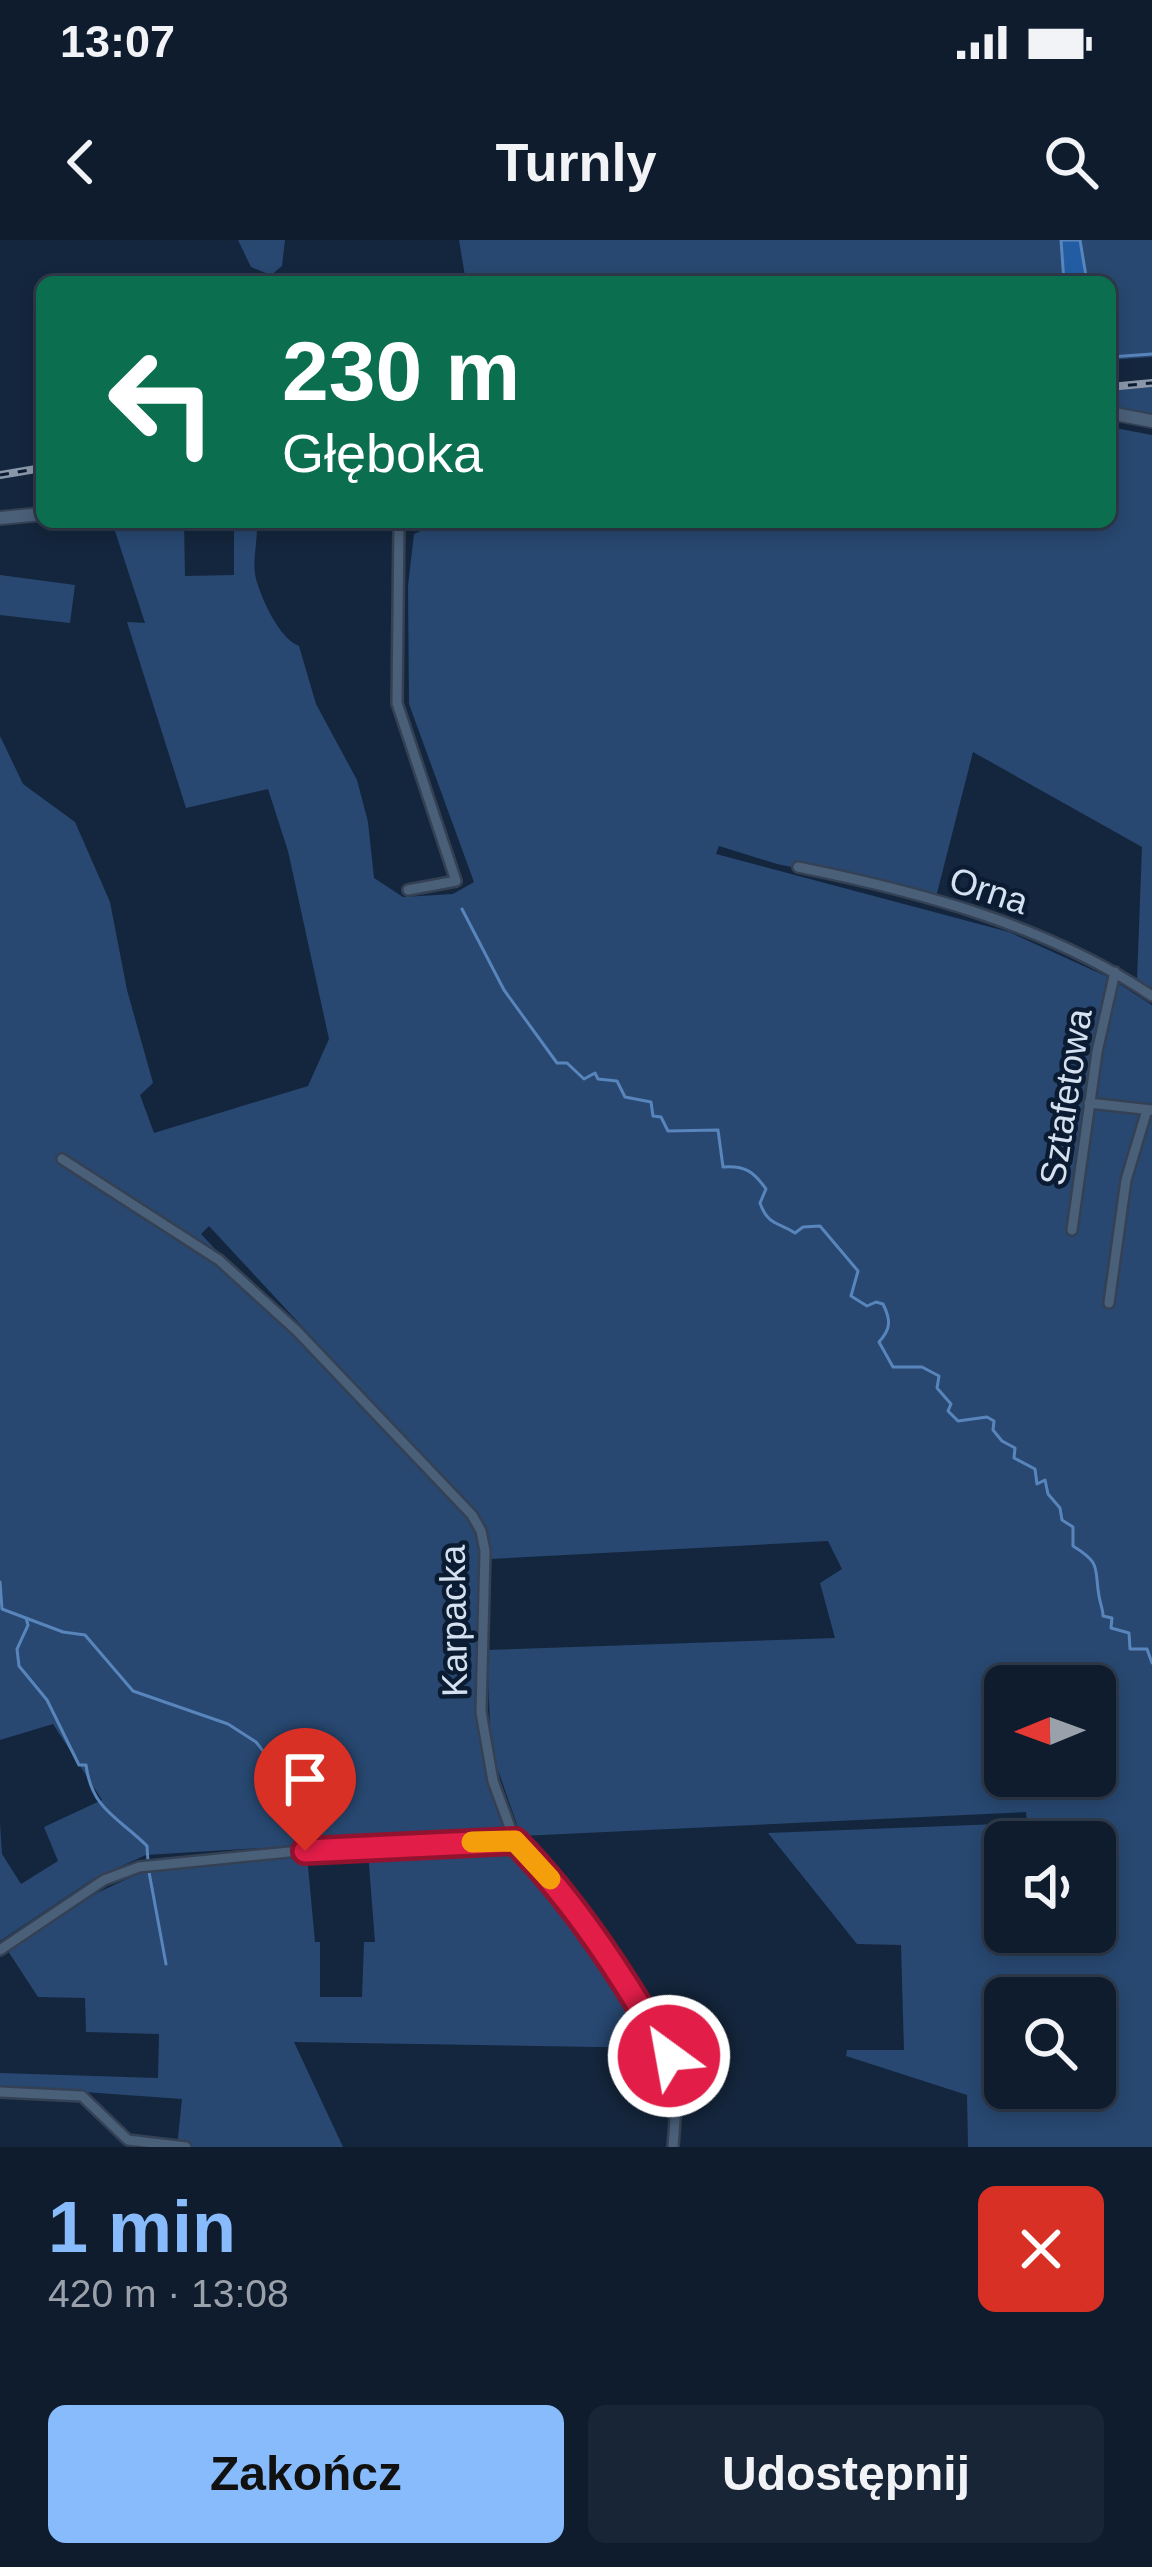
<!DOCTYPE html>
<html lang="pl">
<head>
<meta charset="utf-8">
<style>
  body { margin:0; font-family:Helvetica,sans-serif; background:#182536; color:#f1f3f6; height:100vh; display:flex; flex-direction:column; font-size:45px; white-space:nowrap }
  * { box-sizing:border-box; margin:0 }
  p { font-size:39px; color:#9ba1aa }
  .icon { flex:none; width:66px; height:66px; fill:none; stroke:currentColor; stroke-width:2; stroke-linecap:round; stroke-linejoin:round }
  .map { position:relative; height:1907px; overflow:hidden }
  .side { display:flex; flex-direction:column; background:#0f1c2e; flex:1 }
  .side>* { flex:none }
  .top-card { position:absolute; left:36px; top:36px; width:1080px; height:252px; border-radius:18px; box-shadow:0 6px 18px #0003,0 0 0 3px #2f3a4a; background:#0b6e4f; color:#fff; overflow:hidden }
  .needle { width:78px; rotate:269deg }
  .tools { position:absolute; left:984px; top:1425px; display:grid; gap:24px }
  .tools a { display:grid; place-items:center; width:132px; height:132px; border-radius:18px; background:#0f1c2e; box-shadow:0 6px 18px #0003,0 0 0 3px #2f3a4a; font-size:60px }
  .pin { position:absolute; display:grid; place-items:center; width:102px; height:102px; color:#fff; margin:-123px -51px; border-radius:50% 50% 50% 0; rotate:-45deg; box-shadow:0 0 12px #0007 }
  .pin .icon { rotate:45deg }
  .me { position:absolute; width:132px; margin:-66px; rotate:328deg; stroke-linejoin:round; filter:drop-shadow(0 0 9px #0008) }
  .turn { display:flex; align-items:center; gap:42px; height:252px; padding:0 48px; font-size:54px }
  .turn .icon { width:156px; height:156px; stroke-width:2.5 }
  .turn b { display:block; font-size:84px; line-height:102px }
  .round { display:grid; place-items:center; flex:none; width:126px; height:126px; border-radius:18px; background:#182536 }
  .overview { display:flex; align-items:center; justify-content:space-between; height:204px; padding:0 48px }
  h1 { font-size:72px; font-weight:800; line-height:90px; color:#88bbfc }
  .primary-button { display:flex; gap:24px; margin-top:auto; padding:24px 48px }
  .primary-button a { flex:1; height:138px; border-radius:18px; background:#88bbfc; color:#111; font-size:48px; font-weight:800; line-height:138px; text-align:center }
  .primary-button a+a { background:#182536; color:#f1f3f6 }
  .status { display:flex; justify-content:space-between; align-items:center; height:84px; padding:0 60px; background:#0f1c2e; direction:ltr }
  .status svg { height:33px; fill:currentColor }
  header { display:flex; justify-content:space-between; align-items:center; height:156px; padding:0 48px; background:#0f1c2e; font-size:54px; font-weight:800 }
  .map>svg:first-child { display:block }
  .green { fill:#284871; fill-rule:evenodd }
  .water { fill:#225da4; stroke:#5885bb; stroke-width:3 }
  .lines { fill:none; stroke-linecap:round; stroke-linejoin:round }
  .stream { stroke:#5885bb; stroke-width:3 }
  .street-casing { stroke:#344154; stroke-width:14 }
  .secondary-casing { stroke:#344154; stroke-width:16 }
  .street { stroke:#4a5f78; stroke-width:9 }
  .secondary { stroke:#4a5f78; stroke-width:12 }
  .rail-casing { stroke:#8997a9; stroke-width:8 }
  .rail { stroke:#0b1c32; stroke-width:3; stroke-dasharray:9; stroke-linecap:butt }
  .route-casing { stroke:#92132f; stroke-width:30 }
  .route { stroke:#e11d48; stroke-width:21 }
  .slow { stroke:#f59e0b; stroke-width:21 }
  .labels { text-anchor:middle; stroke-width:9; stroke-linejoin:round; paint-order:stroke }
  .street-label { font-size:36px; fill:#d5e1f0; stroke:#0b1c32 }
</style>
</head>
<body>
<div class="status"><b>13:07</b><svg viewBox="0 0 49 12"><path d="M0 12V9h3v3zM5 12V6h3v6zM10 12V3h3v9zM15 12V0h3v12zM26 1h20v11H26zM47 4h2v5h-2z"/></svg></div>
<header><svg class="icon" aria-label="back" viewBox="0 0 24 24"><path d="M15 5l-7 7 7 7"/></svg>Turnly<svg class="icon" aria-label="search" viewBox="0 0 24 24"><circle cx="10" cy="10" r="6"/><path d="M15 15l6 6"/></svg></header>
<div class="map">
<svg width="1152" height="1907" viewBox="0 0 1152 1907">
  <rect width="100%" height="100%" fill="#14263d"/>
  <path class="green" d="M238,0H285L282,26L271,35L251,27Z
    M459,0H1061L1065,41L466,42Z
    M1080,0H1152V117L1110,120V42H1087Z
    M1152,147V177L1110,169V151Z
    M1110,187L1152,195V748L1137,740L1142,607L973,512L936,657L777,624L719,606L716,614L1009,692L1110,738L1152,765V1907H968L967,1855L846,1816L847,1810H904L901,1705L857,1704L768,1593L1027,1583L1026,1572L521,1596L491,1510L487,1410L835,1398L820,1343L842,1329L828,1301L490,1319L489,1296L477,1275L209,986L201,994L465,1275L476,1293L479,1315L476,1472L505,1593L146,1615L93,1639L0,1701V1583L2,1614L21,1644L58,1621L44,1587L102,1560L53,1484L0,1500V496L23,544L75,582L110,662L127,750L153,843L140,855L154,893L308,846L329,799L288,611L268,549L186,568L127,382L145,383L112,282H184L185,336L234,335V282H252L257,288C257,304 252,323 256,339C262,360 279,398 299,406L316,464L357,540L368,582L374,638L403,657L453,654L474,642L409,464L408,346L414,294L441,282H1110ZM1005,1446H1095V1536H1005ZM1005,1602H1095V1692H1005ZM1005,1758H1095V1848H1005Z
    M0,335L75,345L70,383L0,375Z
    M517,1610C573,1668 615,1740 659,1808L294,1802L343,1907H177L182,1859L0,1846V1833L158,1838L159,1794L86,1792L85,1758L38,1757L8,1711L97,1653L146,1630L307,1616L315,1702H320V1757H362L364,1702H375L368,1612Z"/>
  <path class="water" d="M1061,0H1080L1087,42H1064Z"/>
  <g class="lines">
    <path class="stream" d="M1110,117L1152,114
      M462,669L504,750L557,823H567L584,839L595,833L598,839L617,841L625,857L651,862L653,876L661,877L668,891L718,890L723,927C745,925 754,932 766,949L760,963C768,986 779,982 795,993L803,987L820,986L858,1031L851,1056L867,1066L876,1062L883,1064C891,1080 891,1089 879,1102L893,1127H922L939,1136L937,1148L951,1164L948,1171L958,1181L987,1177L994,1181L993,1190L1002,1201L1015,1208L1014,1218L1035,1229L1037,1244L1045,1240L1048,1254L1060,1268L1062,1280L1073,1287V1306C1102,1324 1094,1327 1099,1356C1100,1363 1103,1369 1103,1376L1112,1378L1111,1388L1129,1393L1130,1409H1147L1152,1423
      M0,1342L2,1369L63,1392L85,1395L133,1451L228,1484L256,1502L294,1550
      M26,1378L28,1385L17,1409L19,1426L47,1460L79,1525H86C92,1570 118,1577 147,1606L148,1622
      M149,1632L166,1724"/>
    <defs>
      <path id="street" d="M399,282L397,463L456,641L408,650
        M798,627C921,652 1046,685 1152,756
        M1089,863L1152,870
        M62,919L219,1020L297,1091L472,1275L481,1291L485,1311L481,1472L493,1541L515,1601L542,1628L578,1676L669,1816L676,1867L673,1907
        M1072,990L1097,812L1115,732
        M1109,1063L1126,940L1147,870
        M0,1710L104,1640L139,1627L339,1607L515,1601
        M0,1852L82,1856L128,1900L186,1907"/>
      <path id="secondary" d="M1110,173L1152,181
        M0,278L42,274"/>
    </defs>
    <use href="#street" class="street-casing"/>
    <use href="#secondary" class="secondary-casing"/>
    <use href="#street" class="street"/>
    <use href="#secondary" class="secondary"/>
    <defs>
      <path id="rail" d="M1110,147L1152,143
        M0,235L42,228"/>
    </defs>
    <use href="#rail" class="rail-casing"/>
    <use href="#rail" class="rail"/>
  </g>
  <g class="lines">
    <defs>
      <path id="route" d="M305,1611L515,1601C576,1663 626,1741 669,1816"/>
    </defs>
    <use href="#route" class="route-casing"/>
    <use href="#route" class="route"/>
    <path class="slow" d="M472,1602L515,1601L550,1639"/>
  </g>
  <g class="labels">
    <g class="street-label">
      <text transform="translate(989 650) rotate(18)" y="13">Orna</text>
      <text transform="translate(1065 857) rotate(-81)" y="13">Sztafetowa</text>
      <text transform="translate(453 1381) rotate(-91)" y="13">Karpacka</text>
    </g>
  </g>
</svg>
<div class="tools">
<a><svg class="needle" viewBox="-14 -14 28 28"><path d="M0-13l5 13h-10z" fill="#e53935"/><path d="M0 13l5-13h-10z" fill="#9ba1aa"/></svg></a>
<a><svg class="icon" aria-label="sound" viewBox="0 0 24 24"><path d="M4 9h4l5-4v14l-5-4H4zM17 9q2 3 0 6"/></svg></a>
<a><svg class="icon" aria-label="search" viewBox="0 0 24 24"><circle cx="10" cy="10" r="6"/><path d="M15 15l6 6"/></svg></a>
</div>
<div class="pin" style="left:305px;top:1611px;background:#d93025"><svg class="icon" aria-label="arrive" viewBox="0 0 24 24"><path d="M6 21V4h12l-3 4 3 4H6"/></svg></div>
<svg class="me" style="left:669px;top:1816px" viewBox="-20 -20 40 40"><circle r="17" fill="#e11d48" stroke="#fff" stroke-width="3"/><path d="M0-11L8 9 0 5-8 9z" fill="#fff"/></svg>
<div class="top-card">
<div class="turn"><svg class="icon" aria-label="left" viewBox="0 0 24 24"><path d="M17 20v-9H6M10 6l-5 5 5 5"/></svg><div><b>230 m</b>Głęboka</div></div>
</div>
</div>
<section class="side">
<div class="overview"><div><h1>1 min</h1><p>420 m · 13:08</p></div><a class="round" style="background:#d93025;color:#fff"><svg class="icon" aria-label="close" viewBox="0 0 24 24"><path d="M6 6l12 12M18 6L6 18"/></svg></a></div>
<div class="primary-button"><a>Zakończ</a><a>Udostępnij</a></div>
</section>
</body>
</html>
